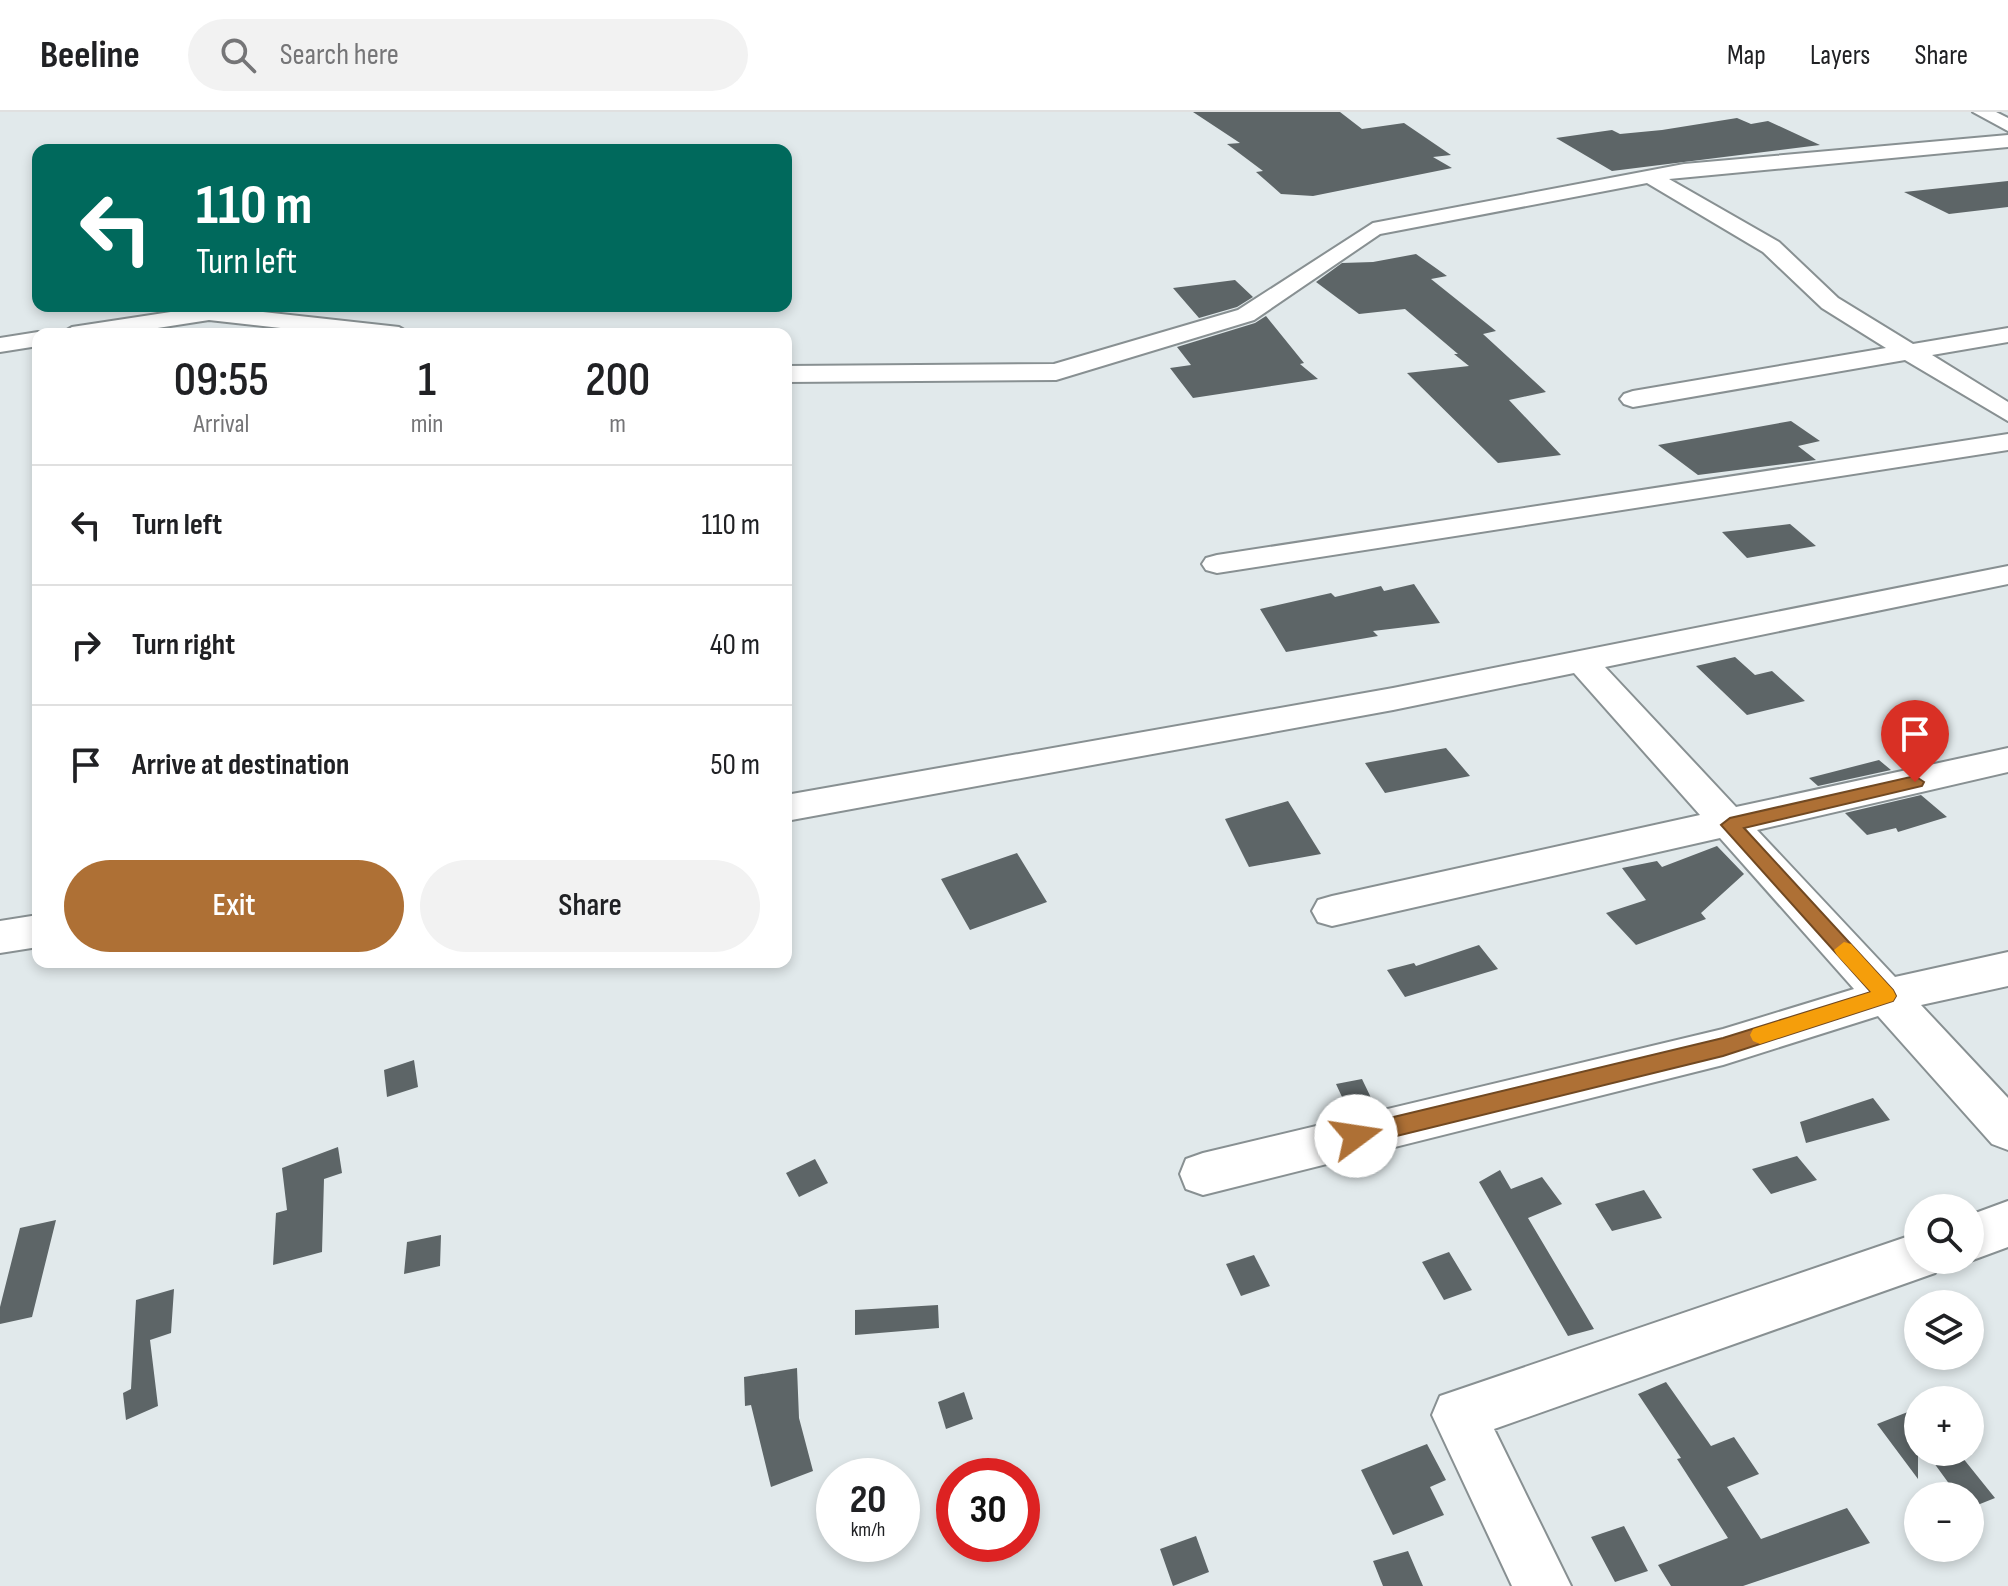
<!DOCTYPE html>
<html lang="en">
<head>
<meta charset="utf-8">
<style>
  body { margin:0; font-family:"Sofia Sans Condensed",sans-serif; background:#f2f2f2; color:#202124; height:100vh; display:flex; flex-direction:column; font-size:30px; white-space:nowrap }
  * { box-sizing:border-box; margin:0 }
  p { font-size:26px; color:#757577 }
  .icon { flex:none; width:44px; height:44px; fill:none; stroke:currentColor; stroke-width:2; stroke-linecap:round; stroke-linejoin:round }
  .map { position:relative; flex:1; overflow:hidden }
  .sheet { position:absolute; left:32px; top:216px; width:760px; height:640px; display:flex; flex-direction:column; background:#fff; border-radius:16px; box-shadow:0 4px 12px #0003 }
  .sheet>* { flex:none }
  .top-card { position:absolute; left:32px; top:32px; width:760px; height:168px; border-radius:16px; box-shadow:0 4px 12px #0003; background:#00695c; color:#fff; overflow:hidden }
  .buttons { position:absolute; left:1904px; top:1082px; display:grid; gap:16px }
  .buttons a { display:grid; place-items:center; width:80px; height:80px; border-radius:50%; background:#fff; box-shadow:0 4px 12px #0003; font-size:40px }
  .speed { position:absolute; left:816px; top:1346px; display:flex; gap:16px; font-size:40px; font-weight:700; text-align:center }
  .speed>* { display:grid; place-content:center; width:104px; height:104px; border-radius:50%; background:#fff; box-shadow:0 4px 12px #0003; line-height:1 }
  .speed small { font-size:20px; font-weight:400 }
  .speed .limit { border:12px solid #d22; background:#fff; color:#111 }
  .pin { position:absolute; display:grid; place-items:center; width:68px; height:68px; color:#fff; margin:-82px -34px; border-radius:50% 50% 50% 0; rotate:-45deg; box-shadow:0 0 8px #0007 }
  .pin .icon { rotate:45deg }
  .me { position:absolute; width:88px; margin:-44px; rotate:76deg; stroke-linejoin:round; filter:drop-shadow(0 0 6px #0008) }
  .turn { display:flex; align-items:center; gap:28px; height:168px; padding:0 32px; font-size:36px }
  .turn .icon { width:104px; height:104px; stroke-width:2.5 }
  .turn b { display:block; font-size:56px; line-height:68px }
  .eta { display:flex; justify-content:space-evenly; align-items:center; height:136px; text-align:center }
  .eta b { font-size:48px; font-weight:600; line-height:56px }
  .primary-button { display:flex; gap:16px; margin-top:auto; padding:16px 32px }
  .primary-button a { flex:1; height:92px; border-radius:48px; background:#ae7035; color:#fff; font-size:32px; font-weight:600; line-height:92px; text-align:center }
  .primary-button a+a { background:#f2f2f2; color:#202124 }
  ul { padding:0; list-style:none }
  li { display:flex; align-items:center; gap:24px; height:120px; padding:0 32px; border-top:2px solid #e0e0e0 }
  li div { flex:1 }
  li b { display:block; font-size:30px }
  li em { font-style:normal }
  header { display:flex; align-items:center; gap:48px; box-sizing:border-box; height:112px; padding:0 40px; background:#fff; border-bottom:2px solid #e0e0e0 }
  header strong { font-size:38px }
  nav { display:flex; gap:44px; margin-inline-start:auto; font-size:28px }
  .search { width:560px; height:72px; background:#f2f2f2; display:flex; align-items:center; gap:20px; box-sizing:border-box; padding:0 28px; border-radius:44px; color:#757577; font-size:30px }
  .map>svg:first-child { display:block }
  .building { fill:#5d6567 }
  .lines { fill:none; stroke-linecap:round; stroke-linejoin:round }
  .minor-casing { stroke:#889092; stroke-width:4 }
  .minor { fill:#fff; fill-rule:evenodd }
  .route { fill:#ae7035; stroke:#714922; stroke-width:2 }
  .slow { fill:#f59e0b }
</style>
</head>
<body>
<header>
<strong>Beeline</strong>
<div class="search"><svg class="icon" aria-label="search" viewBox="0 0 24 24"><circle cx="10" cy="10" r="6"/><path d="M15 15l6 6"/></svg>Search here</div>
<nav><a>Map</a><a>Layers</a><a>Share</a></nav>
</header>
<div class="map">
<svg width="2008" height="1474" viewBox="0 0 2008 1474">
  <rect width="100%" height="100%" fill="#e1e9eb"/>
  <path class="building" d="M1193,0H1340L1362,17L1404,11L1451,43L1433,45L1452,56L1313,84L1281,82L1256,60L1263,59L1227,32L1240,31Z
    M1737,6L1751,12L1768,9L1820,33L1612,59L1556,26L1612,18L1620,22L1662,18Z
    M2008,69V95L1949,102L1904,80Z
    M1416,142L1447,164L1431,167L1496,219L1483,222L1546,280L1509,288L1561,343L1498,351L1407,261L1469,254L1454,242H1458L1405,197L1359,202L1316,170L1342,151L1373,150Z
    M1235,168L1253,185L1237,195L1199,206L1173,176Z
    M1266,204L1304,251L1300,252L1318,267L1193,286L1170,256L1191,253L1177,235L1255,211Z
    M1791,309L1820,329L1798,334L1816,348L1698,363L1658,333Z
    M1790,412L1816,434L1747,446L1722,420Z
    M1414,472L1440,511L1373,519L1378,524L1286,540L1260,497L1331,481L1335,485L1381,474L1384,479Z
    M1735,545L1755,563L1772,559L1805,589L1747,603L1696,554Z
    M1446,636L1470,664L1385,681L1365,651Z
    M1879,648L1891,658L1818,674L1809,666Z
    M1921,683L1947,705L1898,720L1896,716L1867,723L1845,701Z
    M1288,689L1321,742L1249,755L1225,707Z
    M1717,734L1744,762L1701,801L1706,807L1636,833L1606,801L1646,788L1622,756L1657,749L1662,755Z
    M1017,741L1047,790L970,818L941,767Z
    M1479,833L1498,857L1405,885L1387,858L1414,851L1416,854Z
    M414,948L418,975L387,985L384,958Z
    M1362,967L1374,992L1348,998L1336,972Z
    M1873,986L1890,1008L1806,1031L1800,1010Z
    M338,1035L342,1061L324,1067L322,1140L273,1153L276,1101L287,1098L282,1056Z
    M1797,1044L1817,1068L1771,1082L1752,1057Z
    M815,1047L828,1071L799,1085L786,1061Z
    M1500,1058L1511,1077L1542,1065L1562,1092L1528,1106L1594,1217L1568,1224L1479,1070Z
    M1644,1078L1662,1106L1612,1119L1595,1092Z
    M56,1108L32,1205L0,1212V1195L20,1116Z
    M441,1123L440,1154L404,1162L407,1130Z
    M1449,1140L1472,1178L1444,1188L1422,1150Z
    M1254,1143L1270,1174L1241,1184L1226,1152Z
    M174,1177L171,1221L150,1228L158,1294L126,1308L123,1281L131,1277L136,1188Z
    M938,1193L939,1216L855,1223V1198Z
    M797,1256L799,1306L813,1359L771,1375L751,1293L745,1294L744,1265Z
    M1666,1270L1711,1334L1734,1325L1759,1362L1727,1375L1761,1427L1847,1396L1870,1431L1743,1474H1671L1658,1453L1728,1426L1677,1347L1681,1346L1638,1282Z
    M964,1280L973,1307L946,1317L938,1290Z
    M1918,1296V1367L1877,1312Z
    M1427,1332L1446,1368L1430,1375L1444,1403L1393,1423L1361,1358Z
    M1926,1340H1958L1995,1386L1970,1396V1384H1958Z
    M1624,1414L1648,1459L1615,1470L1591,1425Z
    M1196,1424L1209,1460L1173,1474L1160,1437Z
    M1408,1439L1423,1474H1383L1373,1449Z"/>
  <g class="lines">
    <defs>
      <path id="minor" d="M1973,0H1996L2008,6V19Z
        M2008,23V35L1669,67L1779,130L1838,186L1913,232L2008,216V230L1932,243L2008,290V309L1905,248L1633,295L1624,292L1620,287L1624,282L1633,279L1886,236L1822,196L1763,140L1647,71L1380,122L1254,208L1056,268L786,270V254L1054,252L1238,198L1373,111L1684,52Z
        M210,194L399,215L411,222H334L209,208L119,222H60L72,215Z
        M38,220L47,222H38V234L0,240V226Z
        M2008,322V338L1217,461L1206,458L1202,452L1206,446L1217,443Z
        M2008,454V472L1605,555L1736,695L2008,636V660L1757,718L1895,865L2008,840V874L1921,893L2008,986V1038L1992,1032L1878,904L1723,953L1203,1083L1186,1077L1180,1062L1186,1047L1203,1041L1723,917L1854,877L1720,726L1332,814L1318,810L1312,799L1318,788L1332,784L1700,703L1574,561L1393,598L786,709V683L1393,576Z
        M38,803V835L0,841V809Z
        M2008,1089V1135L1970,1149L1968,1148L1970,1103Z
        M1918,1121V1148H1941L1935,1161L1494,1317L1571,1474H1512L1432,1303L1440,1284Z"/>
    </defs>
    <use href="#minor" class="minor-casing"/>
    <use href="#minor" class="minor"/>
  </g>
  <path class="route" d="M1915,664L1924,670L1922,674L1744,716L1893,878L1896,884L1893,889L1723,944L1356,1034L1348,1031L1345,1024L1348,1017L1356,1014L1723,926L1871,880L1721,713L1730,706Z"/>
  <path class="slow" d="M1844,830L1851,832L1893,878L1896,884L1893,889L1760,932L1753,929L1750,923L1753,917L1871,880L1837,843L1834,838Z"/>
</svg>
<div class="buttons">
<a><svg class="icon" aria-label="search" viewBox="0 0 24 24"><circle cx="10" cy="10" r="6"/><path d="M15 15l6 6"/></svg></a>
<a><svg class="icon" aria-label="layers" viewBox="0 0 24 24"><path d="M12 4l9 5-9 5-9-5zM3 14l9 5 9-5"/></svg></a>
<a>+</a>
<a>−</a>
</div>
<div class="speed"><div>20<small>km/h</small></div><div class="limit">30</div></div>
<div class="pin" style="left:1915px;top:670px;background:#d93025"><svg class="icon" aria-label="arrive" viewBox="0 0 24 24"><path d="M6 21V4h12l-3 4 3 4H6"/></svg></div>
<svg class="me" style="left:1356px;top:1024px" viewBox="-20 -20 40 40"><circle r="19" fill="#fff"/><path d="M0-13L10 11 0 6-10 11z" fill="#ae7035"/></svg>
<div class="top-card">
<div class="turn"><svg class="icon" aria-label="left" viewBox="0 0 24 24"><path d="M17 20v-9H6M10 6l-5 5 5 5"/></svg><div><b>110 m</b>Turn left</div></div>
</div>
<section class="sheet">
<div class="eta">
<div><b>09:55</b><p>Arrival</p></div>
<div><b>1</b><p>min</p></div>
<div><b>200</b><p>m</p></div>
</div>
<ul>
<li><svg class="icon" aria-label="left" viewBox="0 0 24 24"><path d="M17 20v-9H6M10 6l-5 5 5 5"/></svg><div><b>Turn left</b></div><em>110 m</em></li>
<li><svg class="icon" aria-label="right" viewBox="0 0 24 24"><path d="M7 20v-9h11M14 6l5 5-5 5"/></svg><div><b>Turn right</b></div><em>40 m</em></li>
<li><svg class="icon" aria-label="arrive" viewBox="0 0 24 24"><path d="M6 21V4h12l-3 4 3 4H6"/></svg><div><b>Arrive at destination</b></div><em>50 m</em></li>
</ul>
<div class="primary-button"><a>Exit</a><a>Share</a></div>
</section>
</div>
</body>
</html>
